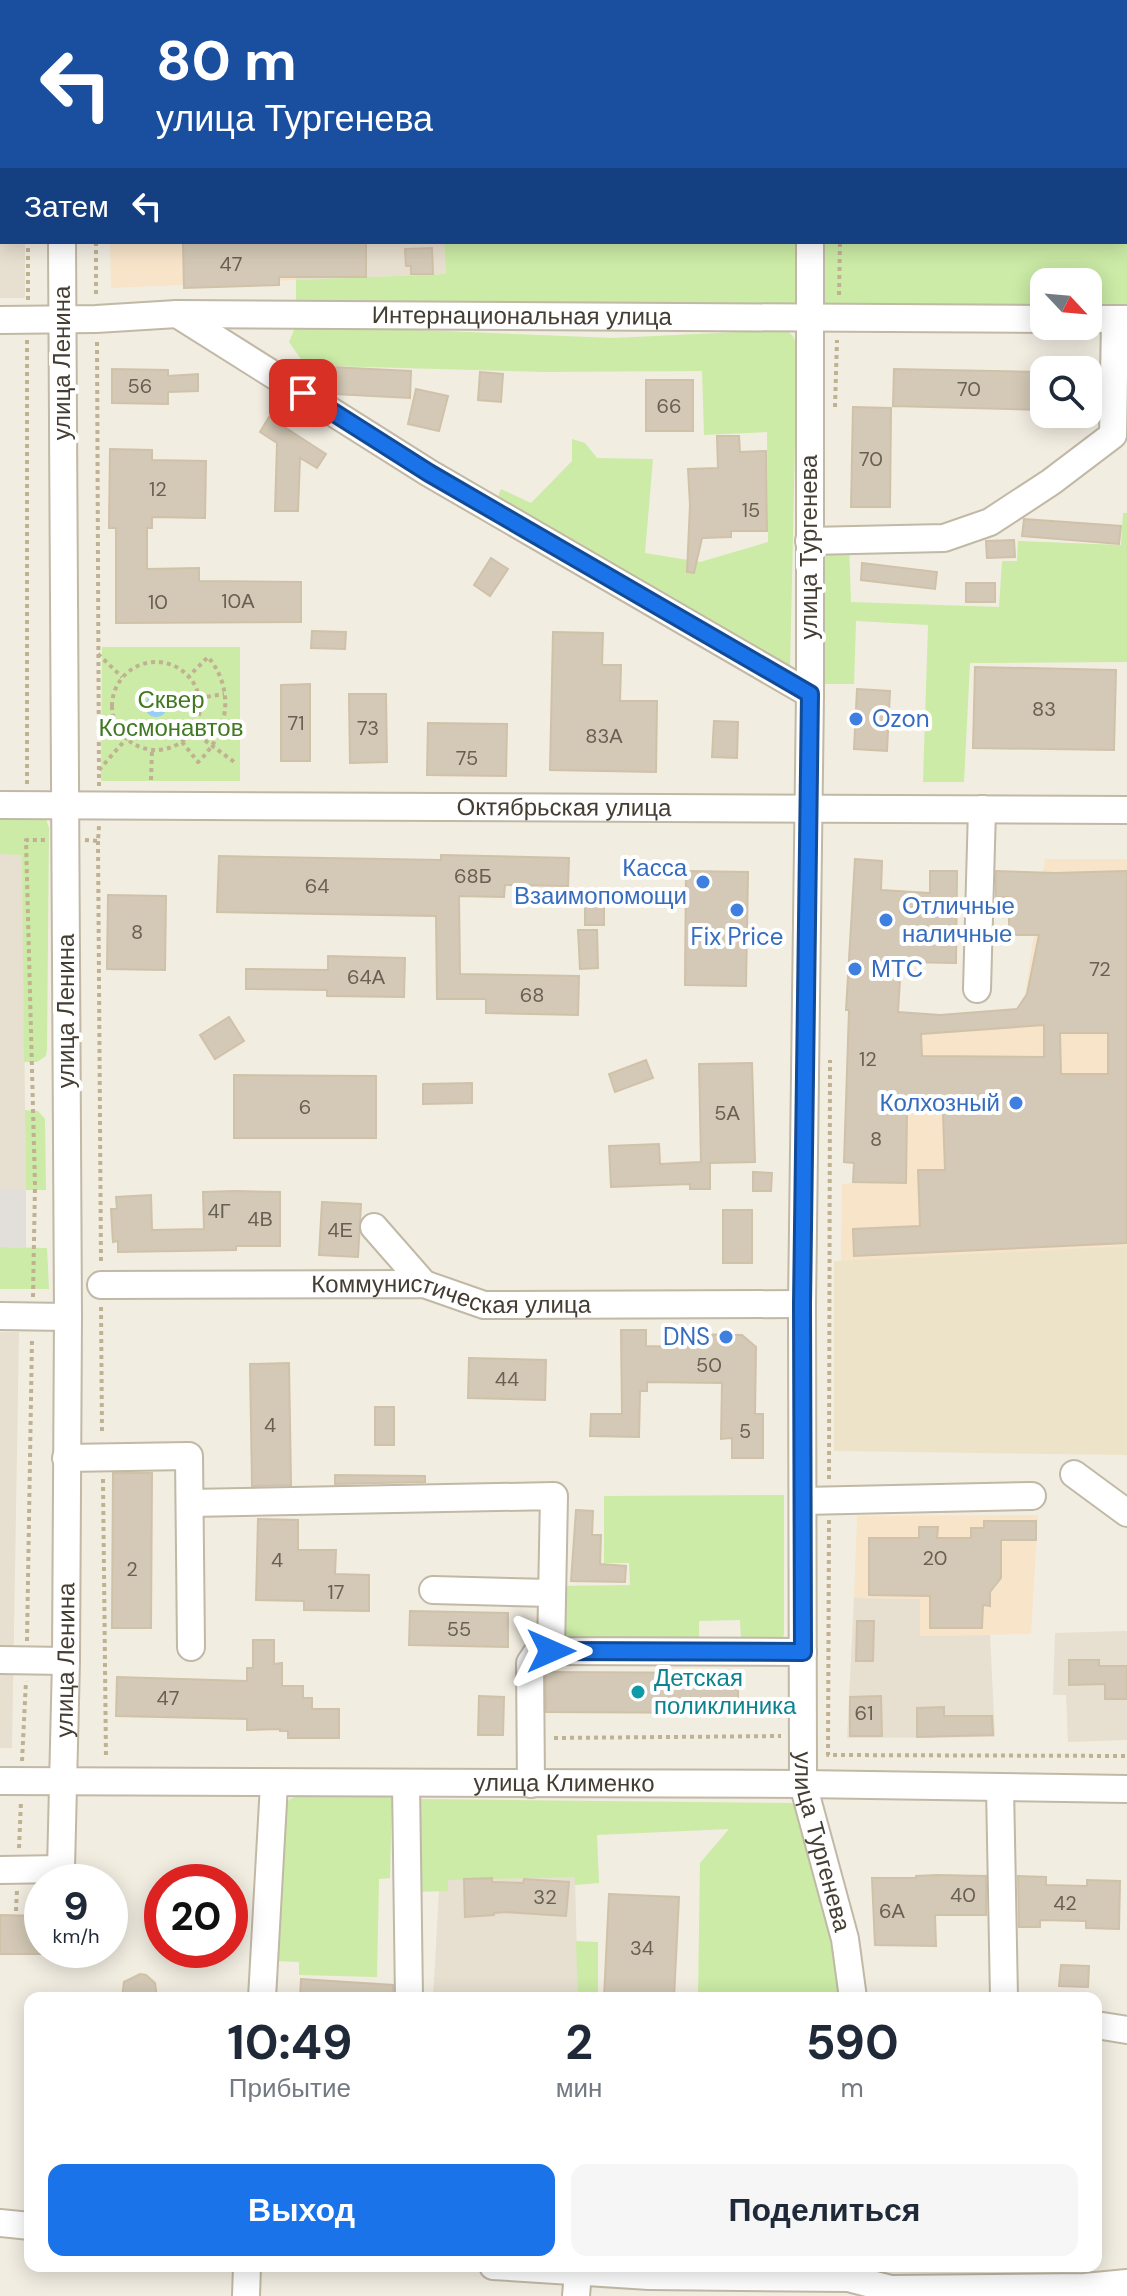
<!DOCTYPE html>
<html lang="ru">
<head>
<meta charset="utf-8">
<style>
  body { margin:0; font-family:"DM Sans",sans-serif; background:#f6f6f7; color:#1f2937; height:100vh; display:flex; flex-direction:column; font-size:30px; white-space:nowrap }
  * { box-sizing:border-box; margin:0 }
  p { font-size:26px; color:#747a83 }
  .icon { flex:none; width:44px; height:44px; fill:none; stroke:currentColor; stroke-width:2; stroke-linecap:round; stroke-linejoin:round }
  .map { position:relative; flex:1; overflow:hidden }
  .panel { position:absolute; left:24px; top:1992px; width:1078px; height:280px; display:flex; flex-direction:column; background:#fff; border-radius:16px; box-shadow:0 4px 20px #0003 }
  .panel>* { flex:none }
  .guide { position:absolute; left:0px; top:0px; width:1128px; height:244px; box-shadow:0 4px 20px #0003; background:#1a4fa0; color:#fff; overflow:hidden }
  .needle { width:52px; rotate:116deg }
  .controls { position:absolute; left:1030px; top:268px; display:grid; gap:16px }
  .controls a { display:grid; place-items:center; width:72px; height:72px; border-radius:16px; background:#fff; box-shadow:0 4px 20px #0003; font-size:40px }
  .speed { position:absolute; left:24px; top:1864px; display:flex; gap:16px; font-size:40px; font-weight:700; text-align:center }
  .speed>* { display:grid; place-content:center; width:104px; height:104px; border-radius:50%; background:#fff; box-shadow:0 4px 20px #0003; line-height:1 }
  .speed small { font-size:20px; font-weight:400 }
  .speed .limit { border:12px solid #d22; background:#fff; color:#111 }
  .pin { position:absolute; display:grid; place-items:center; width:68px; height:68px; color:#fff; margin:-34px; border-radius:16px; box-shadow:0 4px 12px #0006 }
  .me { position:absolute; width:88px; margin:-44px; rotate:90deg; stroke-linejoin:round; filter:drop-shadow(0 0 6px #0008) }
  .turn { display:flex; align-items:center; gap:28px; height:168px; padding:0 24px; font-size:36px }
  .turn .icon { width:104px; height:104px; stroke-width:2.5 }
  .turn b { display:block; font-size:56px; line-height:68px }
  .then { display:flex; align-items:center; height:76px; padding:0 24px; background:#0003; gap:16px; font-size:30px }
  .eta { display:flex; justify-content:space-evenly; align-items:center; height:136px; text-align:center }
  .eta b { font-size:48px; font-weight:700; line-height:56px }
  .primary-button { display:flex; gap:16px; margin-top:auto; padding:16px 24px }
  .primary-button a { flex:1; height:92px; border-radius:16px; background:#1a73e8; color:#fff; font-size:32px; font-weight:700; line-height:92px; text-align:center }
  .primary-button a+a { background:#f6f6f7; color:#1f2937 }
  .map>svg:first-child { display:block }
  .residential { fill:#e7dfcf }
  .commercial { fill:#f7e4c9 }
  .education { fill:#ede3c9 }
  .green { fill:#cbeba6 }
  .parking { fill:#e2dfda }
  .water { fill:#97cef5 }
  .building { fill:#d4c9b6; stroke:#d0c1a9; stroke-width:2; fill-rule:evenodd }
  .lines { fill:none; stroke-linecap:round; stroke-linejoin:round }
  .minor-casing { stroke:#c1b8a6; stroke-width:30 }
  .path { stroke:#c1b193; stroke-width:4; stroke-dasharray:4 4; stroke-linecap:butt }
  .minor { stroke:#fff; stroke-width:26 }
  .route-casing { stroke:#114b97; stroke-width:20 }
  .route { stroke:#1a73e8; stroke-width:14 }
  .shop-dot { fill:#3f7fe0; stroke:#fff; stroke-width:3 }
  .culture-dot { fill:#0f9aa8; stroke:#fff; stroke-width:3 }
  .labels { text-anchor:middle; stroke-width:8; stroke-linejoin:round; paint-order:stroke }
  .number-label { font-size:20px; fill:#686053 }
  .street-label { font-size:24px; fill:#443d32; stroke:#fff }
  .park-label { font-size:24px; fill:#417922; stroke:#fff }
  .shop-label { font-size:24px; fill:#366cbe; stroke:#fff; text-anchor:start }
  .culture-label { font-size:24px; fill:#0d838f; stroke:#fff; text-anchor:start }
</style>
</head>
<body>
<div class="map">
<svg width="1127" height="2296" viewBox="0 0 1127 2296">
  <rect width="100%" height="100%" fill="#f2ede1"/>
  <path class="residential" d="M0,0H19L2,2V136Z
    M106,0H527L528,2H106Z
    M867,0H995V2H867Z
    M1039,0H1127V109L1126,2Z
    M0,162L2,242H25V298H0Z
    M298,242H444L446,274L296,280Z
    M0,854H22L26,1190H0Z
    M0,1332H19L12,1748H0Z
    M854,1598L920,1599V1636L990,1635L995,1737L847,1738Z
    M1127,1631V1740L1068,1742L1066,1695H1053L1055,1633Z
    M495,1877H575L578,1998H433L439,1891L448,1880Z"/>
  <path class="commercial" d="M110,242H298L296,280L111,288Z
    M1045,859H1127V1246L841,1261L842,1184L895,1179L917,1027L1023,1009Z
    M1038,1515L1031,1634L920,1636V1599L854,1598L857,1516Z"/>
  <path class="education" d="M1127,1246V1455L834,1451V1261Z"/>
  <path class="green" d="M1127,109V311H1088V282H1044V310L825,307L819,299V242H1126Z
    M444,242H800L798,302L792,307L542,313L296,301V280L446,274Z
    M296,325L613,338L777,330C793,330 796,338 797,353L790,669L497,499L501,489L531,503L572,461V439L585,443L597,458L653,459L645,553L700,562L768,542L767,432L704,435L702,371L544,372L329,366L325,394L289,342Z
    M1123,513H1127V662L970,663L964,782H923L928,625L856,621L854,684H822L821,545L849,544L851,602L999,607L1002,561H1017L1018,541L1121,545Z
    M102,647H240V781H101Z
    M0,812H40L46,819L49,828L47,1050L46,1056L37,1062H24L22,855L0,854Z
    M25,1110L38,1111L45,1119L46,1190H26Z
    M0,1247L47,1248L49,1289H0Z
    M784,1495V1634L782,1641L741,1640L740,1620L699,1621V1644H559V1586L630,1585L629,1563H604V1496Z
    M300,1795H392L390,1878L379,1879L377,1977L299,1975V1962L274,1961L285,1805L290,1799Z
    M417,1799L791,1803L797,1807L838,1962L839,1998H698L700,1863L729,1829L597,1835L599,1883L575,1885V1877L448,1880V1891L414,1892Z
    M576,1941L598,1942V1998H578Z"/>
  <path class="parking" d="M0,1190H26V1248L0,1247Z"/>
  <path class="water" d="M145 706a11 11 0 1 1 22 0a11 11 0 1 1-22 0Z"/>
  <path class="building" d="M183,242H366V277H279V285L184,288Z
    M432,248L433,274H411V266H406L405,249Z
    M330,367L411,371L410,398L334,394L328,391Z
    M112,369L168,370V376L198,374V391L168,392V404L112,403Z
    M894,369L1044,372V410L893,406Z
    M480,372L503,374L501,402L478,400Z
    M646,380H693V431H646Z
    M416,389L448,396L439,431L408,424Z
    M853,407L891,408L890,507H851Z
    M269,417L326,454L317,468L300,458L298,511H275L277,443L260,432Z
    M717,436H739L740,452L766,451L767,531H731V537L702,538L694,573L687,572L690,505L688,469L718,468Z
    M110,449L152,450V460L206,461L205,518L152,517V528H147V569L199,568V581L301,582V622L116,623V528H109Z
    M1024,519L1121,526L1119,544L1022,536Z
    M1014,540L1015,557L987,558L986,541Z
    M491,558L508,569L490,596L474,585Z
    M862,563L937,572L935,589L861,580Z
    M966,583H995V602H966Z
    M312,631L346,632L345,649L311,648Z
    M553,632L603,633L602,665H621L620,701H657L656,772L550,770Z
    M975,667L1116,670L1114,750L973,748Z
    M310,684V761H281V685Z
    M857,689L890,691L887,751L854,749Z
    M349,694H386L387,762L350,763Z
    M714,721L738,722L737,758L712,757Z
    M428,723L507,724L506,776L427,775Z
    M441,855L569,858L568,886L505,885L504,897L459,896L460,974L579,976L578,1015L486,1013V999H437L436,916L217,912L219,856L441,860Z
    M855,859L882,861L881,890L930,893V871H957L956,963L901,962L898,1012L940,1015L1017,1009L1027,994L1039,935H1009V897H996V871L1055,873L1127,871V1243L854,1256L853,1229L920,1226L918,1170H945L943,1114L907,1112L906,1183L853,1182L854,1163L844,1162L849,1010H846ZM1044,1025V1057L922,1056L921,1034ZM1060,1033H1108V1074H1061Z
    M686,871L748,872L746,986L685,985Z
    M108,895L166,896L165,970L107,969Z
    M585,899H604V925H585Z
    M578,930H597L598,968L580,969Z
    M328,956L405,958L404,997L327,996V990L246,989V969L328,970Z
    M229,1017L244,1041L215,1059L200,1035Z
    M646,1060L653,1078L615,1092L609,1074Z
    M752,1063L755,1162L710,1163V1189H690V1184L611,1187L609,1146L659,1144L660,1164L701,1162L699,1064Z
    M234,1075L376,1076V1138H234Z
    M472,1083V1103L423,1104V1084Z
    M753,1172L772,1173L771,1191H753Z
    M235,1191L280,1192V1246H236V1250L118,1252V1241L113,1242L111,1209H117L116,1197L151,1195L152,1230L204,1229L203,1192Z
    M322,1202L361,1204L358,1257L319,1255Z
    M723,1210H752V1263H723Z
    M621,1330H646V1346L683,1347V1334L742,1335L756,1347L755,1414H763V1458H732V1438L721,1439L722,1383L647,1382V1391H640L639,1437L590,1436L591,1414H622Z
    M469,1358L546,1360L545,1400L468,1398Z
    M289,1363L291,1485L252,1486L250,1364Z
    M375,1407H394V1445H375Z
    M113,1473H152L151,1628H112Z
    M335,1475L425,1476V1482L335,1484Z
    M576,1510L593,1511L592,1535H601L600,1564L626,1566L625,1582L571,1581Z
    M258,1519L298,1520V1550H336L335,1574L369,1575V1611L304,1610V1601L256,1600Z
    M984,1521H1036V1540H1001V1578L990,1592V1606L983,1605L982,1628H930V1596L869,1595V1538H919V1527H938L937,1538H971V1528H984Z
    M410,1611L508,1613V1647L409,1645Z
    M857,1621H874L873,1661H856Z
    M253,1640H274V1664L282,1663V1686H303V1698H312V1709H339V1738H288V1731H280V1729L247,1730V1719L116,1716L117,1677L247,1681V1668H253Z
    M1069,1660H1099V1666H1127V1699H1105V1684L1069,1685Z
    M546,1672L738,1673V1713L546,1712Z
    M479,1696L504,1697L503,1735H478Z
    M881,1696L882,1736H850V1697Z
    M944,1707V1716H992L993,1735L917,1737V1708Z
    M937,1875L986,1876V1915H935L936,1946L875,1945L872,1878H916V1876Z
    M1018,1876L1046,1877V1885L1087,1886V1880L1120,1881L1119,1929L1086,1928V1921L1040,1920V1927H1019Z
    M492,1878V1882L523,1883L524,1879L569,1882L566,1916L506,1912L494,1913V1915L465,1917L464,1879Z
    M609,1894L679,1897L674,1998H604Z
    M0,1915L42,1916V1954H0Z
    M1061,1965L1089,1966L1088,1987L1059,1986Z
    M140,1974L146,1975L155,1983L157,1998H122L124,1982Z
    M301,1979L393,1985V1998H300Z"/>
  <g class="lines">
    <defs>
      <g id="minor">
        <path d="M63,2V0"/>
        <path d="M814,2V0"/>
        <path d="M0,149H2"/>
        <path id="s1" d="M810,242V694L802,1304L803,1784L845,1939L853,1998"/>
        <path d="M177,314L429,473L810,694"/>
        <path d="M1088,319H1127"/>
        <path id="s2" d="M0,320L96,319L177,314L1044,319"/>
        <path d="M809,541L944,538L990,522L1051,482L1113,435L1115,319"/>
        <path id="s3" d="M0,805L1127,810"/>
        <path d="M977,989L982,809"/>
        <path d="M374,1227L424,1284"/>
        <path id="s4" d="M101,1285L424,1284L484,1305L802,1304"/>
        <path d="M0,1316L68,1317"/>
        <path d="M66,1458L189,1456L191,1647"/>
        <path d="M1074,1474L1127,1513"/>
        <path d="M803,1501L1032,1496"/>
        <path d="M190,1503L554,1496L551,1651L803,1652"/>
        <path d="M433,1590L552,1593"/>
        <path d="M0,1660L66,1661"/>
        <path id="s5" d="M0,1781L803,1784L1127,1789"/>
        <path d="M406,1784L409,1998"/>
        <path d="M531,1784L530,1663L538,1651H551"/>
        <path d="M1000,1787L1004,1998"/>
        <path id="s6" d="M0,1870L61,1869L66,1661L68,1317L62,242"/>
        <path d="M262,1998L274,1784"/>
        <path d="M1096,2025L1127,2030"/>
        <path d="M0,2223L30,2226"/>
        <path d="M493,2266L649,2276L848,2278L891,2289L1085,2287L1127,2283"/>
        <path d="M246,2296L247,2266"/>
        <path d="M576,2296L578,2272"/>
      </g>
    </defs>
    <use href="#minor" class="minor-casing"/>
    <path class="path" d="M28,0V2
      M96,0V2
      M846,2V0
      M96,242V298
      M839,295L840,242
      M28,300V242
      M97,342L99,786
      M835,407L837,340
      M98,654L122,677
      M112 706a44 44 0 1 1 88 0a44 44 0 1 1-88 0Z
      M199,698L224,694
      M192,731L237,764
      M182,742L198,762C228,734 236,690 208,657L189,676
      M99,770L126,739
      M151,780L152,750
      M27,784V340
      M85,840L98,841L99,826
      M98,841L101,1262
      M33,1297L35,1185L26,840H45
      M101,1307L102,1434
      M103,1479L106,1758
      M829,1479L830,1060
      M829,1520L828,1755L1127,1756
      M27,1641L32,1338
      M554,1738L781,1736
      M22,1761L26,1681
      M19,1848L21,1801
      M16,1911L17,1889"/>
    <use href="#minor" class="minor"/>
  </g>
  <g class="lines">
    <defs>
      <path id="route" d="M303,393L429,473L810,694L802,1304L803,1652L551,1651"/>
    </defs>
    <use href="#route" class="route-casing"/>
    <use href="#route" class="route"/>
  </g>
  <g class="shop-dot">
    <circle cx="856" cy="719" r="8"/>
    <circle cx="703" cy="882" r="8"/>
    <circle cx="737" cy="910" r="8"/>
    <circle cx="886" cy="920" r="8"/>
    <circle cx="855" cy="969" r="8"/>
    <circle cx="1016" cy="1103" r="8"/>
    <circle cx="726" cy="1337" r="8"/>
  </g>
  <circle class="culture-dot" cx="638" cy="1692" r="8"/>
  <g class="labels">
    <g class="number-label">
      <text x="231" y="271">47</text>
      <text x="140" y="393">56</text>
      <text x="969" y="396">70</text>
      <text x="669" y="413">66</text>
      <text x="871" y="466">70</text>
      <text x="158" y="496">12</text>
      <text x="751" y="517">15</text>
      <text x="238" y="608">10А</text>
      <text x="158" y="609">10</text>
      <text x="1044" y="716">83</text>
      <text x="296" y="730">71</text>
      <text x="368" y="735">73</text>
      <text x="604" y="743">83А</text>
      <text x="467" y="765">75</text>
      <text x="473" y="883">68Б</text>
      <text x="317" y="893">64</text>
      <text x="137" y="939">8</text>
      <text x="1100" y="976">72</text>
      <text x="366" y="984">64А</text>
      <text x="532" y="1002">68</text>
      <text x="868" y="1066">12</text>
      <text x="305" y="1114">6</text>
      <text x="727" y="1120">5А</text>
      <text x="876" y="1146">8</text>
      <text x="219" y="1218">4Г</text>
      <text x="260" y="1226">4В</text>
      <text x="340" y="1237">4Е</text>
      <text x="709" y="1372">50</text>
      <text x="507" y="1386">44</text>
      <text x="270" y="1432">4</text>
      <text x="745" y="1438">5</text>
      <text x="935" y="1565">20</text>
      <text x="277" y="1567">4</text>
      <text x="132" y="1576">2</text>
      <text x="336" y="1599">17</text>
      <text x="459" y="1636">55</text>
      <text x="168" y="1705">47</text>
      <text x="864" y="1720">61</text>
      <text x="963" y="1902">40</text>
      <text x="545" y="1904">32</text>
      <text x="1065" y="1910">42</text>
      <text x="892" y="1918">6А</text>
      <text x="642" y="1955">34</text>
    </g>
    <g class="street-label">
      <text dy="8" stroke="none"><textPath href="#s2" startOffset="522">Интернациональная улица</textPath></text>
      <text transform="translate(62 363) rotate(-90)" y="8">улица Ленина</text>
      <text transform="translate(809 547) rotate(-90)" y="8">улица Тургенева</text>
      <text dy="8" stroke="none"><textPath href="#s3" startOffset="564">Октябрьская улица</textPath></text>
      <text transform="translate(66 1011) rotate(-90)" y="8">улица Ленина</text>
      <text dy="8" stroke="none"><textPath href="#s4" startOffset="352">Коммунистическая улица</textPath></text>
      <text dy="8" stroke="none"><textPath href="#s6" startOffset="270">улица Ленина</textPath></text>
      <text dy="8" stroke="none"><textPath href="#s5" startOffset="564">улица Клименко</textPath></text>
      <text dy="8" stroke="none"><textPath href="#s1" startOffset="1602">улица Тургенева</textPath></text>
    </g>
    <g class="park-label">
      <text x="171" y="708">Сквер<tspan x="171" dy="28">Космонавтов</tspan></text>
    </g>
    <g class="shop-label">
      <text x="872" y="727">Ozon</text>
      <text x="687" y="876" text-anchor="end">Касса<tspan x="687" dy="28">Взаимопомощи</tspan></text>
      <text x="902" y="914">Отличные<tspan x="902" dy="28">наличные</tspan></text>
      <text x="737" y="945" text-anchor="middle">Fix Price</text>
      <text x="871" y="977">МТС</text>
      <text x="1000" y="1111" text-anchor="end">Колхозный</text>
      <text x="710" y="1345" text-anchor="end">DNS</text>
    </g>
    <g class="culture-label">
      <text x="654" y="1686">Детская<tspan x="654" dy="28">поликлиника</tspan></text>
    </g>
  </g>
</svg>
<div class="controls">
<a><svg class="needle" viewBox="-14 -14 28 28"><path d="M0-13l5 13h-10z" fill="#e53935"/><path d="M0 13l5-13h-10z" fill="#747a83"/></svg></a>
<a><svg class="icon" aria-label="search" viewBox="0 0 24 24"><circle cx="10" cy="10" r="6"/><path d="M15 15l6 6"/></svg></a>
</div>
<div class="speed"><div>9<small>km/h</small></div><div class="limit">20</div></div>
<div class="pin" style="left:303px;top:393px;background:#d93025"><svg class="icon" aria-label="arrive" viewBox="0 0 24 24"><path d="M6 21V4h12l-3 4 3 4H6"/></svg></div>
<svg class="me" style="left:551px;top:1651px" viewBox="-20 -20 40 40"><path d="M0-17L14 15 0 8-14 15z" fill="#1a73e8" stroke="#fff" stroke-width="4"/></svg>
<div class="guide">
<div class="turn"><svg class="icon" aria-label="left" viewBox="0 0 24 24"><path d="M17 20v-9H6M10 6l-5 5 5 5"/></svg><div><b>80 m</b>улица Тургенева</div></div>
<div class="then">Затем<svg class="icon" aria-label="left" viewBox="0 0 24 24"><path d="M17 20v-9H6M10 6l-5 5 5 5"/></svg></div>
</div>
<section class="panel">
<div class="eta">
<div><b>10:49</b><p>Прибытие</p></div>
<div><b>2</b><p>мин</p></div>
<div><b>590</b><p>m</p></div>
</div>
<div class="primary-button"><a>Выход</a><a>Поделиться</a></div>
</section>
</div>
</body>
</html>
